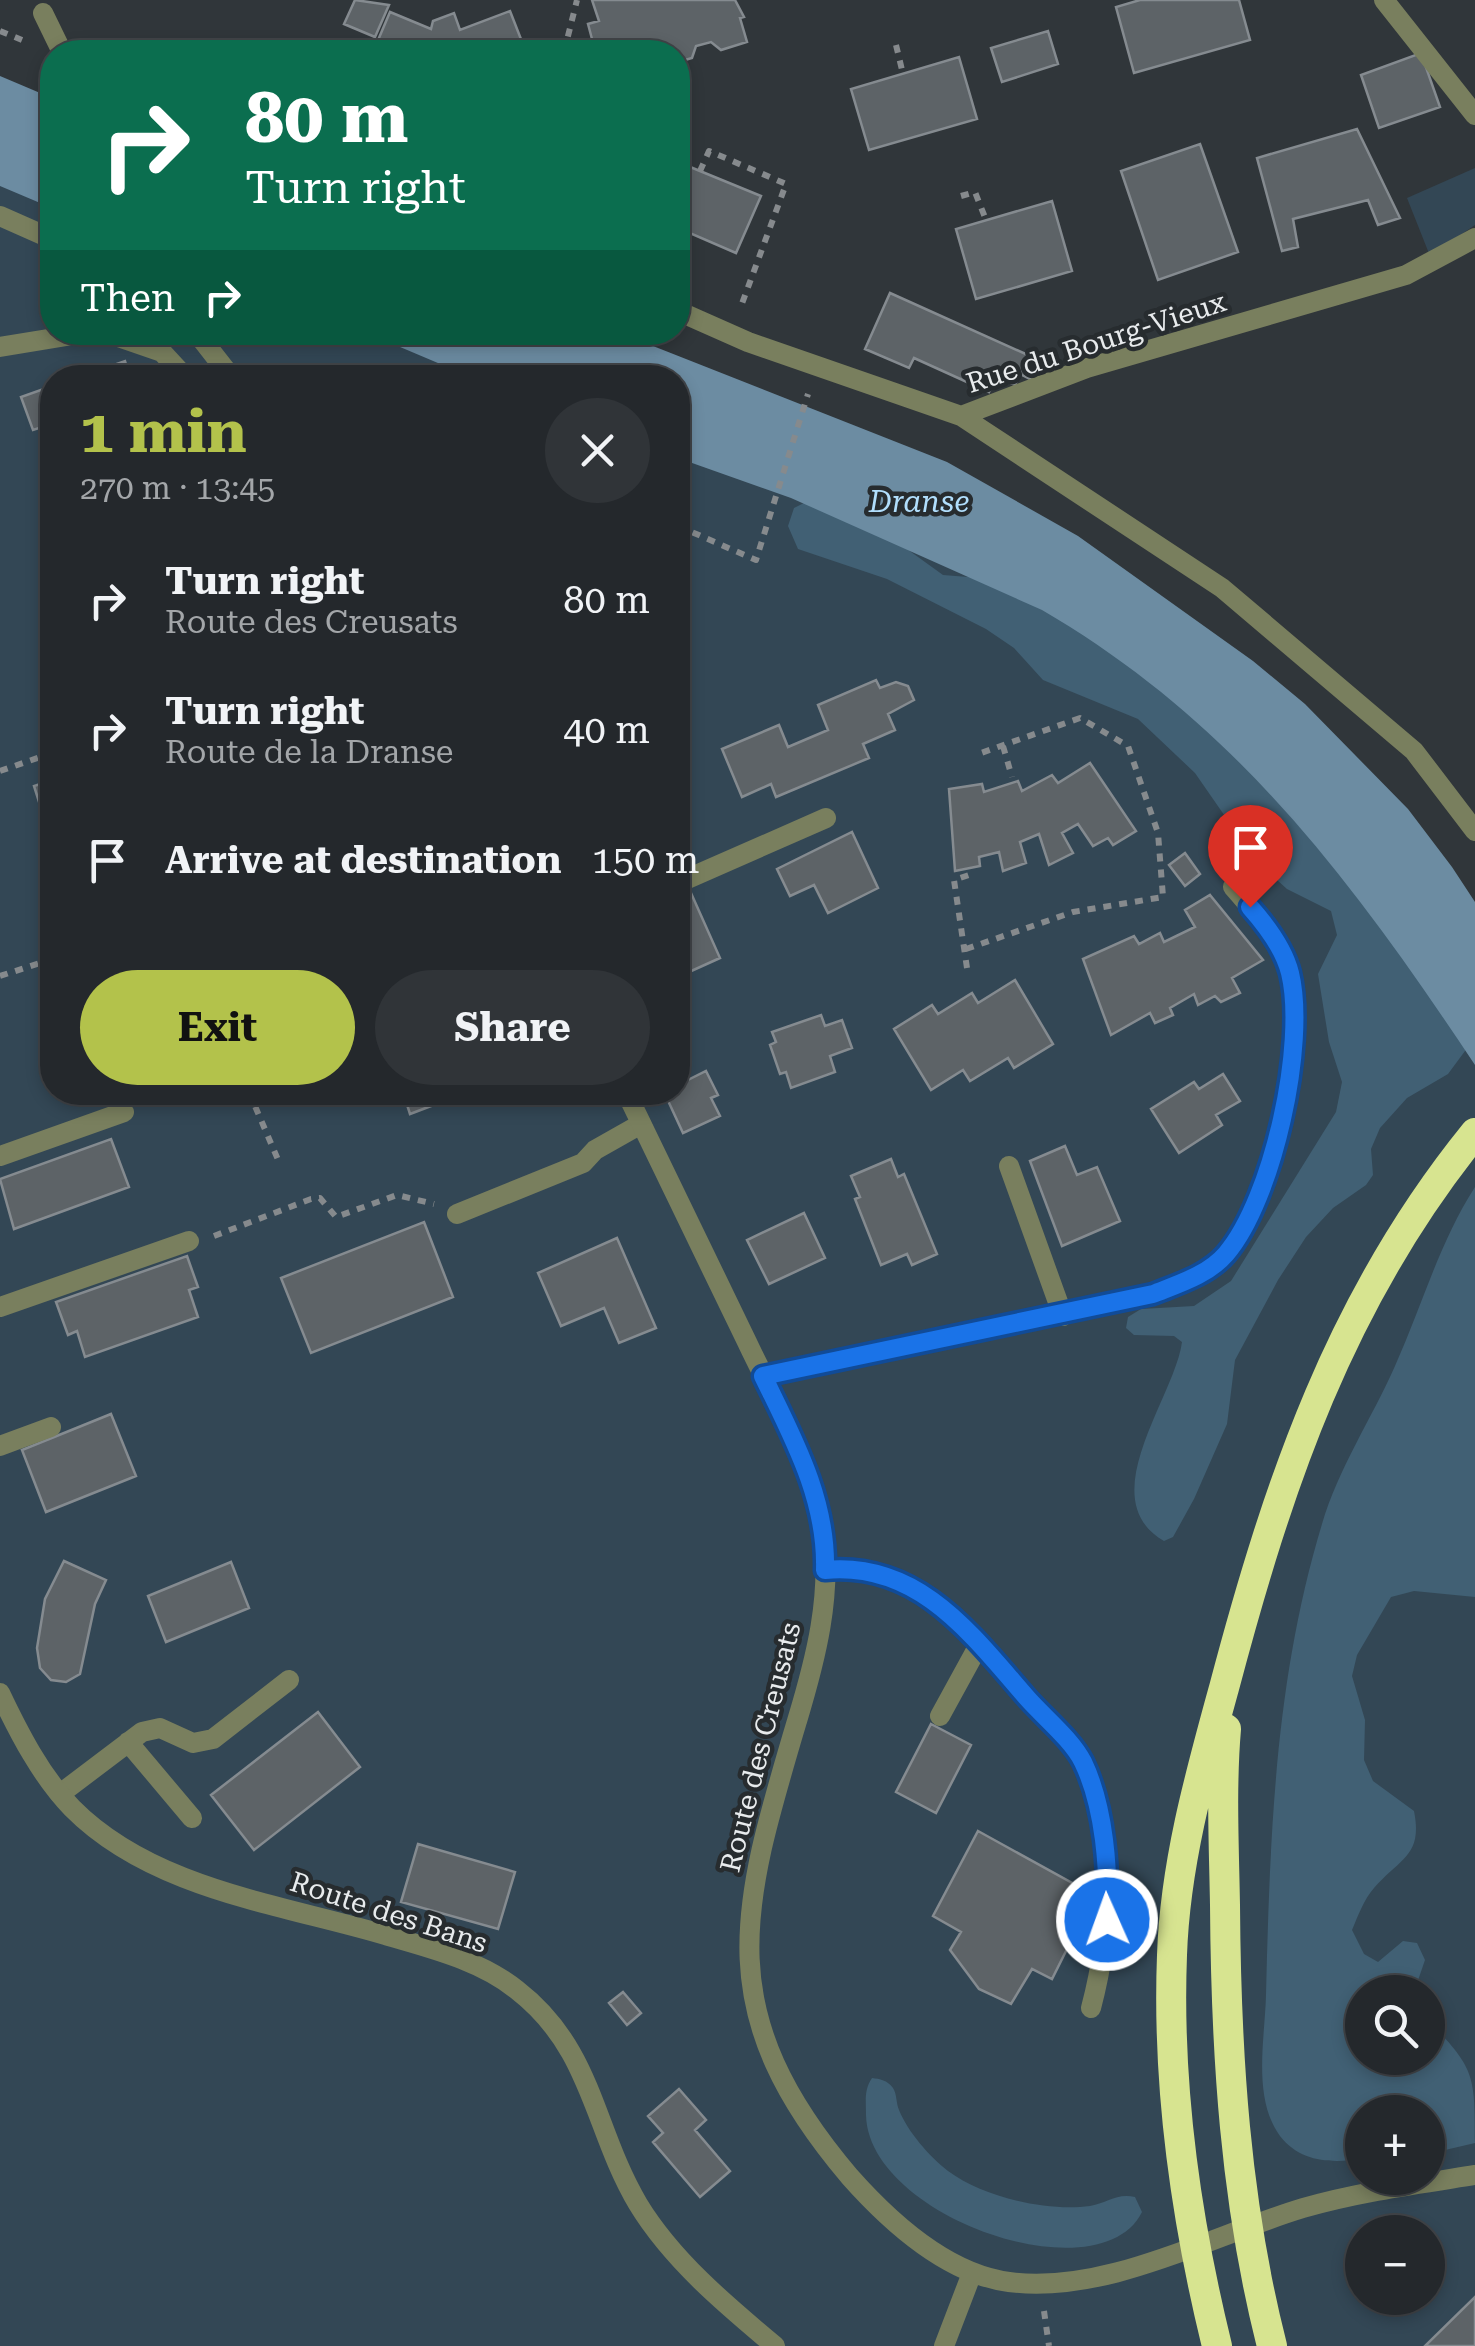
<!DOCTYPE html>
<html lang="en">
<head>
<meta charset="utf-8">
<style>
  body { margin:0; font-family:"Roboto Serif",serif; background:#303438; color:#f1f3f6; height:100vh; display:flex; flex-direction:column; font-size:38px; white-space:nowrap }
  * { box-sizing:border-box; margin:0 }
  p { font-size:32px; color:#a3a6a9 }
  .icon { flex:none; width:55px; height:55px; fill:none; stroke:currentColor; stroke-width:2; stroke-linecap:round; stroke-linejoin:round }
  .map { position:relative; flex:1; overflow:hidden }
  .details { position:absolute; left:40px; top:365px; width:650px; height:740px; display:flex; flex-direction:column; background:#24282c; border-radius:40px; box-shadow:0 5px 15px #0003,0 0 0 2px #414448 }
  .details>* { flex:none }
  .top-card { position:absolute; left:40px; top:40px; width:650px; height:305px; border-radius:40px; box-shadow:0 5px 15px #0003,0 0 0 2px #414448; background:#0b6e4f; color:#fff; overflow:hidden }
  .fabs { position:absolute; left:1345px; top:1975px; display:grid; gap:20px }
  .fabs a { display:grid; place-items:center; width:100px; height:100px; border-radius:50%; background:#24282c; box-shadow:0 5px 15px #0003,0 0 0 2px #414448; font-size:50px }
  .pin { position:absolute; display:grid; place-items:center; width:85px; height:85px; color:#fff; margin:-102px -42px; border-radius:50% 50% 50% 0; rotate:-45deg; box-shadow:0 0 10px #0007 }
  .pin .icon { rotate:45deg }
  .me { position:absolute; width:110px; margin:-55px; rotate:358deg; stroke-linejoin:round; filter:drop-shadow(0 0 8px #0008) }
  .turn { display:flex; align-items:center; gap:35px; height:210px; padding:0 40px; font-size:45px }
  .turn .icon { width:130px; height:130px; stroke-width:2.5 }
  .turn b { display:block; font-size:70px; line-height:85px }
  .then { display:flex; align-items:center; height:95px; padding:0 40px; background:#0003; gap:20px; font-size:38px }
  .round { display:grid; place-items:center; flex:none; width:105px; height:105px; border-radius:52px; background:#303438 }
  .summary { display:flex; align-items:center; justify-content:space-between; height:170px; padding:0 40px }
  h1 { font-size:60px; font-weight:700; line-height:75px; color:#b3c24b }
  .button { display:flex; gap:20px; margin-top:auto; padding:20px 40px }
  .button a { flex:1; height:115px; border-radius:60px; background:#b3c24b; color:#111; font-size:40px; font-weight:700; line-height:115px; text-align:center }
  .button a+a { background:#303438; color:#f1f3f6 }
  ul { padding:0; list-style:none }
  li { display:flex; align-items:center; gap:30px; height:130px; padding:0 40px }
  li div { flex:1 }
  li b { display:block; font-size:38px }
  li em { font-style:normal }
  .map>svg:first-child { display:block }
  .green { fill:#334755; fill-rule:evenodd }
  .forest { fill:#416074 }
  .water { fill:#6c8ca2 }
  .building { fill:#5d6367; stroke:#858b90; stroke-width:2.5 }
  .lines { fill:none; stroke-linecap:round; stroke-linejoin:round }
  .path { stroke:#868a8d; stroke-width:6; stroke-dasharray:8 8; stroke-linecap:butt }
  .lane { stroke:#797f5e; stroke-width:20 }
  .street { stroke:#797f5e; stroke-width:20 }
  .highway { stroke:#d7e490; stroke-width:30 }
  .route-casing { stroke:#114b97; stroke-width:25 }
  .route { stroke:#1a73e8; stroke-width:18 }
  .labels { text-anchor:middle; stroke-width:9; stroke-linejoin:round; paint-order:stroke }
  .street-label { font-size:28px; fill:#e8ebed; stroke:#272c2f }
  .water-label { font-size:30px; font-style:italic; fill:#b1defc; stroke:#272c2f }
</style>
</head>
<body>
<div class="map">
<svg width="1475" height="2346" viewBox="0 0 1475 2346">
  <rect width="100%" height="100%" fill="#30363a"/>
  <path class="green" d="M0,125L52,147V332L492,333L598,377L52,378V1092H678V411L1008,550L1475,980V2346H0ZM1362,1992H1428V2058H1362ZM1362,2112H1428V2178H1362ZM1362,2232H1428V2298H1362Z
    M1475,168V225L1430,256L1407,198Z"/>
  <path class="forest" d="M812,499L900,544L943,575L1006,580L1055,597L1254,755L1466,1040L1465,1051L1448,1074L1407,1098L1380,1128L1371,1149L1373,1175L1366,1185L1333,1208L1306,1237L1278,1280L1235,1360L1227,1424L1194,1499L1173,1537L1164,1541C1091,1499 1175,1397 1182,1342L1174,1336L1134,1335L1126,1328L1128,1317L1141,1309L1194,1306L1231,1281L1336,1112L1342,1082L1329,1042L1318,974L1337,935L1331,911L1287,889L1256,861L1195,773L1138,719L1043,680L1014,648L986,629L887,579L798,549L788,526L794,508Z
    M1475,1187V1597L1414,1591L1391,1597L1357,1655L1352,1676L1365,1720L1364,1760L1373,1781L1414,1811C1423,1856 1400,1858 1374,1888C1364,1899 1358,1916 1352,1930L1364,1954L1378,1962L1403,1941L1417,1943L1425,1960L1414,1992H1362V2058H1428V2020C1475,2069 1475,2074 1475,2143L1428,2154V2112H1362V2159C1332,2163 1301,2163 1280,2136C1252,2098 1265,2038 1266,1995C1270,1834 1275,1679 1322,1524C1338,1469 1372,1418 1395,1366C1422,1306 1439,1243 1475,1187Z
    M872,2078C880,2079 887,2080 893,2088C897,2094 896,2103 899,2110C908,2132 929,2156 948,2171C983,2197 1047,2212 1090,2206C1108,2203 1116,2193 1135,2197L1142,2212C1100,2297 868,2217 866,2115C866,2100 864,2090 872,2078Z"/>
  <path class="water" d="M0,76L52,98V208L0,186Z
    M367,333H620L947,462L1078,536L1253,661L1305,704L1408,809L1452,867L1475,902V1065C1353,882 1236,723 1042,610L791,498L678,458V378L471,377Z"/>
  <path class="building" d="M355,0L389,5L375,37L344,24Z
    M592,0H735L744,17L740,18L747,42L721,50L711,42L696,46L692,58L678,62V52H596L599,43L592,39L588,24L599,21Z
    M1140,0H1239L1250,40L1134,73L1116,7Z
    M510,11L526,52H373L390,12L431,29L433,21L454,13L460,30Z
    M1048,31L1058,64L1002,82L991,48Z
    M1421,53L1440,107L1379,128L1361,75Z
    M959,57L977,119L869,150L851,89Z
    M1357,129L1400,218L1378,225L1368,200L1293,219L1298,247L1282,251L1257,158Z
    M1200,144L1238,252L1158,280L1121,171Z
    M678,162L761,196L736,253L678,228Z
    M1052,201L1072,271L976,299L956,229Z
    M890,293L1028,355L1025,363L1035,368L1030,379L1020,374L1015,385L996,377L989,392L914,358L909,368L865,349Z
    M125,361L130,378H82V376Z
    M52,386V458L42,427L33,430L21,397Z
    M876,680L880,688L896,682L908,686L914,700L888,714L895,730L863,744L869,758L776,797L771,784L742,797L722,749L779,725L788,747L828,730L818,705Z
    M1090,763L1136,831L1113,845L1108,838L1093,846L1078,824L1062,833L1073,853L1049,865L1039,834L1020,842L1026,863L1003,871L999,852L979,857L980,866L955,871L949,789L982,784L984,792L1018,781L1022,791L1052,775L1058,783Z
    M52,780V843L34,786Z
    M852,832L878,888L828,913L814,885L790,896L777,869Z
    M1185,853L1200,874L1185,886L1169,865Z
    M691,893L720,958L678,977V899Z
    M1210,895L1263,960L1232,978L1240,993L1221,1002L1215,996L1198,1005L1194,994L1170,1008L1173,1015L1155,1023L1150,1013L1111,1035L1083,959L1134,936L1139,944L1160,933L1164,942L1195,927L1185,910Z
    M1015,980L1053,1044L1014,1068L1008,1058L970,1081L963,1070L931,1090L894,1029L932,1005L938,1014L972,993L978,1003Z
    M821,1015L825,1026L842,1020L852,1048L830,1056L835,1072L791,1088L786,1072L780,1074L770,1045L776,1042L772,1032Z
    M706,1071L718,1095L711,1098L720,1116L683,1133L664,1092H678V1085Z
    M1223,1074L1240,1101L1216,1115L1222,1125L1179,1153L1151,1109L1194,1082L1199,1089Z
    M403,1092H468L410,1114Z
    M111,1139L129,1187L14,1229L0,1179Z
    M1065,1146L1077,1175L1097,1167L1120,1221L1062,1246L1030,1161Z
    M891,1159L898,1177L904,1174L937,1254L912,1265L907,1254L881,1265L855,1199L860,1197L851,1176Z
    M804,1213L825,1258L769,1284L747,1240Z
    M424,1222L453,1297L311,1353L281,1278Z
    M617,1238L656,1328L619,1343L604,1308L561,1326L538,1273Z
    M187,1256L198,1287L189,1290L198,1317L85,1357L77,1331L68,1335L56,1302Z
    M111,1414L136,1476L46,1512L22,1450Z
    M64,1561L106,1580L95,1604L80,1674L66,1682L51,1680L40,1668L37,1648L45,1599Z
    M231,1562L249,1608L166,1642L148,1596Z
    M318,1712L360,1767L254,1850L211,1795Z
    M931,1724L971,1745L936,1813L896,1792Z
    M978,1831L1094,1895L1052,1979L1032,1969L1011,2004L979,1989L950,1950L961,1932L933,1916Z
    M418,1844L515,1872L498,1929L401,1902Z
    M623,1992L641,2013L627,2025L609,2003Z
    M679,2089L706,2120L695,2130L730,2171L700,2197L653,2142L663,2133L648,2116Z
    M1475,2297V2346H1425Z"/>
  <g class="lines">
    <path class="path" d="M0,31L22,40
      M896,45L903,74
      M564,52L577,0
      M700,171L709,151L786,184L740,309
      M961,196L975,192L986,220
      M678,526L756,560L808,394
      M1003,746L1012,777
      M0,771L52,753
      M966,949L1073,912L1163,897L1158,833L1128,746L1080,718L981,753
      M967,968L954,880L972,874
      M0,976L52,959
      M249,1092L279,1162
      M152,1104L189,1092
      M214,1236L311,1199L320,1198L336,1217L397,1195L434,1204
      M1044,2311L1049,2346"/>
    <path class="lane" d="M104,332L162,352L186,378
      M0,347L91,332
      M678,883L826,818
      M0,1156L124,1112
      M1009,1166L1063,1316
      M457,1214L583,1163L595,1150L641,1124
      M0,1307L189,1241
      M0,1446L51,1427
      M825,1570C919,1562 972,1634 1028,1698C1045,1717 1071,1739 1083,1761C1119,1831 1110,1936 1091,2008
      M940,1716L980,1643
      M128,1742L192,1818
      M60,1794L142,1732L160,1728L193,1743L213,1739L289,1680"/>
    <path class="street" d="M1384,0L1475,115
      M43,13L62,52
      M0,216L52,239
      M678,311L748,342L961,416L1087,368L1406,275L1475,238
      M196,332L232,378
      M961,416L1222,588L1414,751L1475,831
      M626,1092C667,1175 706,1259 747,1342C775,1402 814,1463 823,1530C832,1596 816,1658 797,1721C740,1912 710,2012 850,2177C890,2222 947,2274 1009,2282C1105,2295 1213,2235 1303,2208C1359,2192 1418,2184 1475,2175
      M763,1376L1153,1295C1178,1284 1207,1275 1226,1254C1269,1204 1312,1031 1288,968C1276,936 1255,912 1233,887
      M0,1693C19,1733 41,1776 72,1808C152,1889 280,1904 385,1935C429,1948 480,1960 517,1990C593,2049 593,2128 638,2204C672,2260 726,2305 775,2346
      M944,2346L972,2273"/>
    <path class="highway" d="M1226,1729C1221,1787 1224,1847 1225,1905C1226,2054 1235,2201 1272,2346
      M1217,2346C1186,2220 1167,2085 1172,1955C1175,1864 1200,1775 1224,1688C1278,1484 1340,1299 1475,1133"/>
  </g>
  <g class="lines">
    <defs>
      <path id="route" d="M1107,1920C1109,1871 1105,1808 1083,1762C1072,1740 1045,1718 1028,1699C972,1635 919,1561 825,1570C827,1499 793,1438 763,1376L1153,1294C1178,1284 1208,1275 1226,1254C1273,1199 1307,1043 1290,973C1284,949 1266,925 1250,907"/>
    </defs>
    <use href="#route" class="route-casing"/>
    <use href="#route" class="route"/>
  </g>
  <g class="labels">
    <g class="street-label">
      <text transform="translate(1096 342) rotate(-18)" y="10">Rue du Bourg-Vieux</text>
      <text transform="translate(760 1747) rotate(-76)" y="10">Route des Creusats</text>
      <text transform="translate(389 1912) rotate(18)" y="10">Route des Bans</text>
    </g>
    <g class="water-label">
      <text x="919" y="512">Dranse</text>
    </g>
  </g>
</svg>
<div class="fabs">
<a><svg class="icon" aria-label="search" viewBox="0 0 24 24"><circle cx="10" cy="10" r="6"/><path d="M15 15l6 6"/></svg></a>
<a>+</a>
<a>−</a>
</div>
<div class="pin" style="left:1250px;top:907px;background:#d93025"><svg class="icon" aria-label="arrive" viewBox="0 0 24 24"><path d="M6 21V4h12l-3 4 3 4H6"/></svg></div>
<svg class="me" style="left:1107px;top:1920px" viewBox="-20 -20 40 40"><circle r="17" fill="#1a73e8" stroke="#fff" stroke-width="3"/><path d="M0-11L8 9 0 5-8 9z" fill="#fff"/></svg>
<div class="top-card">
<div class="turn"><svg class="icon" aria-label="right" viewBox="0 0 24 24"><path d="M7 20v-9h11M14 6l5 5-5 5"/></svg><div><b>80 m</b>Turn right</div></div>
<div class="then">Then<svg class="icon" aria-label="right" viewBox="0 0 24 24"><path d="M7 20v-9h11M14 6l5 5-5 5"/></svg></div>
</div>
<section class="details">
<div class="summary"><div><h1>1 min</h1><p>270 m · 13:45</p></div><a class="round"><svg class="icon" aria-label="close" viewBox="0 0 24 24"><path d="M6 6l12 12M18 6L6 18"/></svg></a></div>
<ul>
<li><svg class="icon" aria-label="right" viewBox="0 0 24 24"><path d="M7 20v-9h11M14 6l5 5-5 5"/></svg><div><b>Turn right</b><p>Route des Creusats</p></div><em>80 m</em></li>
<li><svg class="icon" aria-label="right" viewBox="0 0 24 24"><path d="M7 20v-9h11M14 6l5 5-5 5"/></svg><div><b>Turn right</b><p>Route de la Dranse</p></div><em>40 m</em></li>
<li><svg class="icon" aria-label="arrive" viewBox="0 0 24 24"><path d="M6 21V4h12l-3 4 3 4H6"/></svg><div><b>Arrive at destination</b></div><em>150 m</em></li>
</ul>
<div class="button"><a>Exit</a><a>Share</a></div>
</section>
</div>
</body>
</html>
